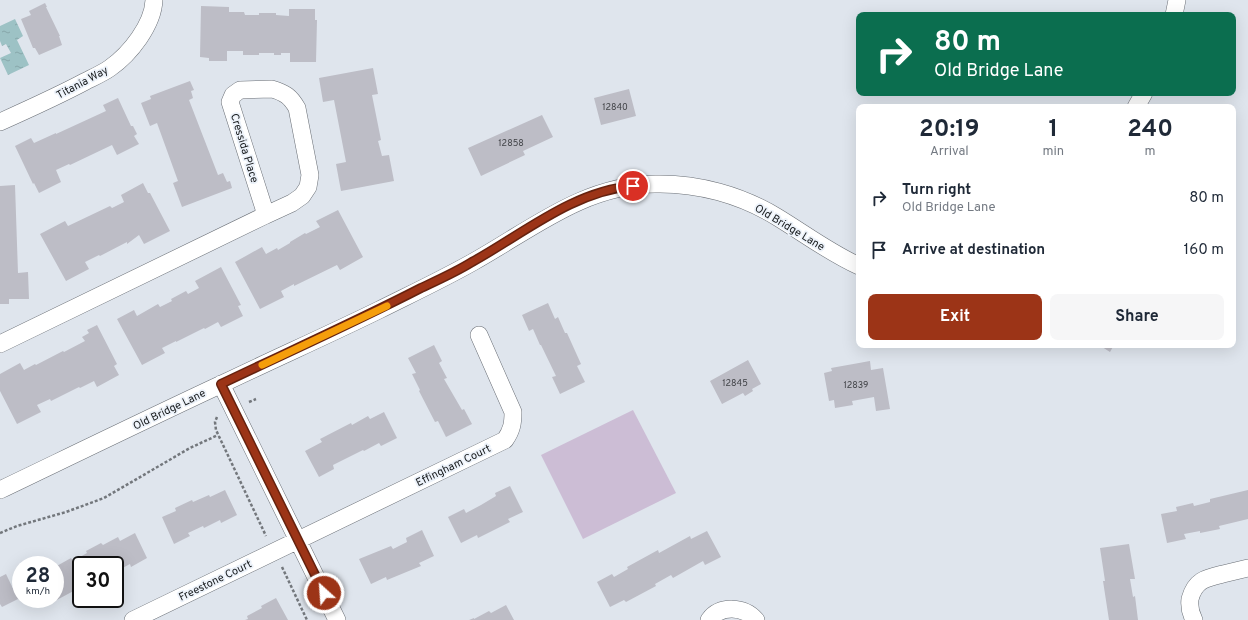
<!DOCTYPE html>
<html lang="en">
<head>
<meta charset="utf-8">
<style>
  body { margin:0; font-family:Overpass,sans-serif; background:#f6f6f7; color:#1f2937; height:100vh; display:flex; flex-direction:column; font-size:15px; white-space:nowrap }
  * { box-sizing:border-box; margin:0 }
  p { font-size:13px; color:#747a83 }
  .icon { flex:none; width:22px; height:22px; fill:none; stroke:currentColor; stroke-width:2; stroke-linecap:round; stroke-linejoin:round }
  .map { position:relative; flex:1; overflow:hidden }
  .details { position:absolute; left:856px; top:104px; width:380px; height:244px; display:flex; flex-direction:column; background:#fff; border-radius:8px; box-shadow:0 4px 16px #0002 }
  .details>* { flex:none }
  .hud { position:absolute; left:856px; top:12px; width:380px; height:84px; border-radius:8px; box-shadow:0 4px 16px #0002; background:#0b6e4f; color:#fff; overflow:hidden }
  .speed { position:absolute; left:12px; top:556px; display:flex; gap:8px; font-size:20px; font-weight:700; text-align:center }
  .speed>* { display:grid; place-content:center; width:52px; height:52px; border-radius:50%; background:#fff; box-shadow:0 4px 16px #0002; line-height:1 }
  .speed small { font-size:10px; font-weight:400 }
  .speed .limit { border:2px solid #111; border-radius:6px; background:#fff; color:#111 }
  .pin { position:absolute; display:grid; place-items:center; width:34px; height:34px; color:#fff; margin:-17px; border:2px solid #fff; border-radius:50%; box-shadow:0 1px 4px #0007 }
  .me { position:absolute; width:44px; margin:-22px; rotate:334deg; stroke-linejoin:round; filter:drop-shadow(0 0 3px #0008) }
  .turn { display:flex; align-items:center; gap:14px; height:84px; padding:0 12px; font-size:18px }
  .turn .icon { width:52px; height:52px; stroke-width:2.5 }
  .turn b { display:block; font-size:28px; line-height:34px }
  .eta { display:flex; justify-content:space-evenly; align-items:center; height:68px; text-align:center }
  .eta b { font-size:24px; font-weight:700; line-height:28px }
  .cta { display:flex; gap:8px; margin-top:auto; padding:8px 12px }
  .cta a { flex:1; height:46px; border-radius:8px; background:#9c3417; color:#fff; font-size:16px; font-weight:700; line-height:46px; text-align:center }
  .cta a+a { background:#f6f6f7; color:#1f2937 }
  ul { padding:0; list-style:none }
  li { display:flex; align-items:center; gap:12px; height:52px; padding:0 12px }
  li div { flex:1 }
  li b { display:block; font-size:15px }
  li em { font-style:normal }
  .map>svg:first-child { display:block }
  .grass { fill:#ccbdd5 }
  .water { fill:url(#water-ripples) }
  .building { fill:#bdbdc6 }
  .lines { fill:none; stroke-linecap:round; stroke-linejoin:round }
  .minor-casing { stroke:#6a6f76; stroke-width:18 }
  .path { stroke:#73777c; stroke-width:2.5; stroke-dasharray:3 2; stroke-linecap:butt }
  .minor { stroke:#fff; stroke-width:17 }
  .route-casing { stroke:#65220f; stroke-width:10 }
  .route { stroke:#9c3417; stroke-width:7 }
  .slow { stroke:#f59e0b; stroke-width:7 }
  .labels { text-anchor:middle; stroke-width:3.5; stroke-linejoin:round; paint-order:stroke }
  .number-label { font-size:9px; fill:#404246 }
  .street-label { font-size:11px; fill:#16191b; stroke:#ecf2fa }
</style>
</head>
<body>
<div class="map">
<svg width="1248" height="620" viewBox="0 0 1248 620">
  <defs>
    <pattern id="water-ripples" width="26" height="14" patternUnits="userSpaceOnUse"><rect width="26" height="14" fill="#9dc2c5"/><path d="M2 4q2-2 4 0t4 0M15 11q2-2 4 0t4 0" fill="none" stroke="#86a6a9"/></pattern>
  </defs>
  <rect width="100%" height="100%" fill="#dfe5ed"/>
  <path class="grass" d="M633,410L676,493L583,539L541,455Z"/>
  <path class="water" d="M15,19L23,36L17,40L29,65L8,75L0,58L11,53L6,44L2,46L0,41V26Z"/>
  <path class="building" d="M45,3L47,7H46L60,36H59L62,45L39,55L35,48H33L21,19L31,15L29,11Z
    M201,6L229,7V12H244L245,15H259V13H276V15L289,16V9H315V20H317L316,62H290V53H281V55H274V53H259V55H243V51H227V61H209V58L200,57Z
    M373,68L378,94L372,95L381,140L378,141L382,156L389,155L394,181L341,191L336,164L346,162L334,100L323,102L319,78Z
    M190,81L194,90L191,91L193,98L189,100L218,175L223,173L227,182L230,181L232,188L182,207L173,183L178,181L157,123L150,126L141,103L151,99L150,96Z
    M629,89L636,116L601,125L594,98Z
    M118,98L131,126H133L137,134L134,136L139,144L117,155L112,145L70,165L69,164L56,170L61,182L39,193L34,183L33,184L15,146L31,138L34,143L56,133V134L106,111L103,105Z
    M542,115L553,137L523,151L525,155L481,176L468,148Z
    M143,183L148,193H150L170,231L144,244L139,235L127,244V242L100,256L99,255L85,262L89,269L66,281L40,234L65,221L68,226L110,206L112,208L124,202L121,195Z
    M15,185L18,273L28,272L29,299H9V304H0V186Z
    M338,210L363,257L340,270L337,265L294,286V284L281,291L284,297L260,309L235,262L262,247L266,254L277,248L278,250L290,243V242L305,233L306,234L320,227L316,221Z
    M221,267L241,305L238,306L243,316L221,327L218,322L205,329L204,328L176,342V341L162,348L165,353L142,365L117,319L134,310L137,316L158,304L160,307L172,301L171,299L186,291L188,294L199,288L195,281Z
    M548,303L555,319L558,317L565,333H567L581,364L577,366L585,382L560,394L552,377L556,376L541,345H540L533,329L529,331L522,315Z
    M97,325L117,364L114,366L119,375L97,387L94,381L80,388L79,387L51,401L50,399L37,405L41,412L17,424L0,391V374L20,363L24,370L35,364L36,365L63,351L64,352L85,341L82,337L89,333L87,330Z
    M434,345L442,361L439,363L447,378L444,379L462,410L464,409L472,424L446,437L438,421L435,422L419,391L420,390L412,374L416,373L408,358Z
    M1099,345H1114L1110,352Z
    M748,360L761,384L752,389L753,391L745,396L743,393L722,404L710,381Z
    M870,361L871,370L883,368L890,409L876,411L874,397L852,401L853,405L835,408L834,400L829,401L824,373L832,371L831,368Z
    M384,412L397,438L381,446L379,443L364,451L363,450L333,465L334,469L319,477L305,451L322,442L320,439L351,423L352,425L368,416L370,419Z
    M510,486L523,512L508,519L510,522L478,538L477,535L461,543L448,517L464,509L466,513L481,505L496,496L495,493Z
    M225,490L237,515L221,523L220,520L204,528L203,526L188,533L190,536L174,544L162,517L176,511L175,508L192,500L193,502L209,495L210,497Z
    M1248,490V519L1219,526L1220,529L1200,533V531L1184,534L1186,539L1167,543L1161,514L1177,511L1176,507L1193,503L1194,506L1210,502V499Z
    M422,530L434,556L419,563L421,566L387,580L386,577L371,584L359,559L391,546L393,549L407,542L406,538Z
    M707,531L721,557L705,565L703,561L673,578L671,575L655,584L656,586L626,602L624,600L610,607L597,582L612,574L614,577L628,569L627,567L658,550L659,553L690,536L691,539Z
    M135,533L147,558L131,567L130,564L115,572V565H81V587L53,602L51,599H55V571L57,570L55,567L71,558L73,561L87,553L86,551L101,543L103,545L118,537L120,541Z
    M1129,544L1135,579H1130L1133,597L1135,596L1138,620H1109L1103,581H1105L1100,548Z
    M6,574L18,599L2,607L0,604V577Z
    M276,598L288,620H245L248,619L247,616L262,608L261,606Z
    M506,605L514,620H469L474,618V619L489,611L491,613Z"/>
  <g class="lines">
    <defs>
      <path id="minor" d="M1174,15L1177,0
        M272,89C285,93 290,96 297,108L310,175L308,187L302,196L292,203L266,215L230,102L233,95L240,90Z
        M1136,107L1144,93
        M0,122C29,109 58,96 86,81C94,77 103,73 110,68C130,54 153,25 154,0
        M0,344L266,215
        M221,384L337,620
        M0,490C75,454 149,418 224,383C276,358 328,335 379,310C411,294 443,279 473,262C532,229 584,185 655,184C698,183 741,195 777,217C805,234 830,253 859,266
        M133,620L505,440C512,430 513,423 513,412L479,335
        M709,620C720,605 744,606 756,620
        M1194,620C1191,614 1189,606 1190,599C1195,580 1206,578 1223,574C1231,572 1240,570 1248,568"/>
    </defs>
    <use href="#minor" class="minor-casing"/>
    <path class="path" d="M249,402L256,399
      M217,417L215,422L216,430L266,536
      M0,533L17,526L66,512L104,498L190,448L218,435
      M282,567L307,620"/>
    <use href="#minor" class="minor"/>
  </g>
  <g class="lines">
    <defs>
      <path id="route" d="M324,593L221,384C288,352 355,322 421,288C438,280 456,272 472,262C523,234 573,191 633,186"/>
    </defs>
    <use href="#route" class="route-casing"/>
    <use href="#route" class="route"/>
    <path class="slow" d="M262,365L387,306"/>
  </g>
  <g class="labels">
    <g class="number-label">
      <text x="615" y="110">12840</text>
      <text x="511" y="146">12858</text>
      <text x="735" y="386">12845</text>
      <text x="856" y="388">12839</text>
    </g>
    <g class="street-label">
      <text transform="translate(82 82) rotate(-28)" y="4">Titania Way</text>
      <text transform="translate(245 148) rotate(73)" y="4">Cressida Place</text>
      <text transform="translate(790 227) rotate(31)" y="4">Old Bridge Lane</text>
      <text transform="translate(169 409) rotate(-26)" y="4">Old Bridge Lane</text>
      <text transform="translate(453 465) rotate(-26)" y="4">Effingham Court</text>
      <text transform="translate(215 580) rotate(-26)" y="4">Freestone Court</text>
    </g>
  </g>
</svg>
<div class="speed"><div>28<small>km/h</small></div><div class="limit">30</div></div>
<div class="pin" style="left:633px;top:186px;background:#d93025"><svg class="icon" aria-label="arrive" viewBox="0 0 24 24"><path d="M6 21V4h12l-3 4 3 4H6"/></svg></div>
<svg class="me" style="left:324px;top:593px" viewBox="-20 -20 40 40"><circle r="17" fill="#9c3417" stroke="#fff" stroke-width="3"/><path d="M0-11L8 9 0 5-8 9z" fill="#fff"/></svg>
<div class="hud">
<div class="turn"><svg class="icon" aria-label="right" viewBox="0 0 24 24"><path d="M7 20v-9h11M14 6l5 5-5 5"/></svg><div><b>80 m</b>Old Bridge Lane</div></div>
</div>
<section class="details">
<div class="eta">
<div><b>20:19</b><p>Arrival</p></div>
<div><b>1</b><p>min</p></div>
<div><b>240</b><p>m</p></div>
</div>
<ul>
<li><svg class="icon" aria-label="right" viewBox="0 0 24 24"><path d="M7 20v-9h11M14 6l5 5-5 5"/></svg><div><b>Turn right</b><p>Old Bridge Lane</p></div><em>80 m</em></li>
<li><svg class="icon" aria-label="arrive" viewBox="0 0 24 24"><path d="M6 21V4h12l-3 4 3 4H6"/></svg><div><b>Arrive at destination</b></div><em>160 m</em></li>
</ul>
<div class="cta"><a>Exit</a><a>Share</a></div>
</section>
</div>
</body>
</html>
